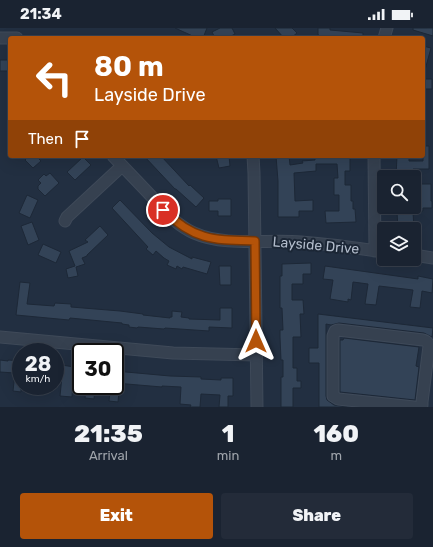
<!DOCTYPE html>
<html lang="en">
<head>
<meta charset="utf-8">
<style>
  body { margin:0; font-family:Rubik,sans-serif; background:#232b39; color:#f1f3f6; height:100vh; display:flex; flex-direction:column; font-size:15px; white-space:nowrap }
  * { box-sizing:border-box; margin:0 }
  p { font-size:13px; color:#9fa4ab }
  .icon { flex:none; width:22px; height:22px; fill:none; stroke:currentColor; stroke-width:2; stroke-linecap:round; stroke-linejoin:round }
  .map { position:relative; height:379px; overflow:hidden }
  .details { display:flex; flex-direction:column; background:#1a2331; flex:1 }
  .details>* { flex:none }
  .guide { position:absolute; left:8px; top:8px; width:417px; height:122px; border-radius:4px; box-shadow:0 4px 16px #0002,0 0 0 1px #38404d; background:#b45309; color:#fff; overflow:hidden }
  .fabs { position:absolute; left:377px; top:142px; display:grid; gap:8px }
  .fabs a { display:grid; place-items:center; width:44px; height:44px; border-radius:4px; background:#1a2331; box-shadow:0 4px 16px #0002,0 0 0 1px #38404d; font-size:20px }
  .speed { position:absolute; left:12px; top:315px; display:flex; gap:8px; font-size:20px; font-weight:700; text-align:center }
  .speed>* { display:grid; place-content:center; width:52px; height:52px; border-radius:50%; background:#1a2331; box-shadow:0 4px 16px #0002,0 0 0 1px #38404d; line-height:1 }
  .speed small { font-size:10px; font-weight:400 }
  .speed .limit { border:2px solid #111; border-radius:6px; background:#fff; color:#111 }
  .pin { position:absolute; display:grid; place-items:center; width:34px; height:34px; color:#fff; margin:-17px; border:2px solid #fff; border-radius:50%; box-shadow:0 1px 4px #0007 }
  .me { position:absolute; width:44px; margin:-22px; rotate:0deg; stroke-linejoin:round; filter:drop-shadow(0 0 3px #0008) }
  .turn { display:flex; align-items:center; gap:14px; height:84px; padding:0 20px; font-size:18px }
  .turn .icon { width:52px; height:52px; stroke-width:2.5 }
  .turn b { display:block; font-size:28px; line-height:34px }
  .then { display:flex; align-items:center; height:38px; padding:0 20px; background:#0003; gap:8px; font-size:15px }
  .eta { display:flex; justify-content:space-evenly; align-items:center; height:68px; text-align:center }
  .eta b { font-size:24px; font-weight:800; line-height:28px }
  .button { display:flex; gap:8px; margin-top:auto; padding:8px 20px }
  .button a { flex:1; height:46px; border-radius:4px; background:#b45309; color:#fff; font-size:16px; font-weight:800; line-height:46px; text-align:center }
  .button a+a { background:#232b39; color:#f1f3f6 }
  .status { display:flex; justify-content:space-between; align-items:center; height:28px; padding:0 20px; background:#1a2331; direction:ltr }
  .status svg { height:11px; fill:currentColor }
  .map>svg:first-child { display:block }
  .building { fill:#334357; stroke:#1d2837 }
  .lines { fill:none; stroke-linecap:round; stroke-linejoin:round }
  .minor-casing { stroke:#3f4a59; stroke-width:13 }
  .minor { stroke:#364150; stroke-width:11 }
  .route-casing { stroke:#753606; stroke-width:10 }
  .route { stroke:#b45309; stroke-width:7 }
  .labels { text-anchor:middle; stroke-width:4; stroke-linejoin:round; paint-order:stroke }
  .street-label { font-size:14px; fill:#b2bccb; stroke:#1b2635 }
</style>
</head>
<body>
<div class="status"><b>21:34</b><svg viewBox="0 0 49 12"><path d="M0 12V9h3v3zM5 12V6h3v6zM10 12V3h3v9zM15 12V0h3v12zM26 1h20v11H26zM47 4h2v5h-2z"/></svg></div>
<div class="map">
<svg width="433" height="379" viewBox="0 0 433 379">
  <rect width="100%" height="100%" fill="#222f41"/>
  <path class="building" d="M175,0H207L203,10H197Z
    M220,0H232L235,6L227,10H215L212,4Z
    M275,0H292L297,5L291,10H284Z
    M318,0H330V2L363,5V10H339L319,8V7H318Z
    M413,0H433V8L413,2Z
    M423,18L431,20L425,42H423Z
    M0,32H8V43H0Z
    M423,51H432V61H423Z
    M423,118H429V141H413V149H396L397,128H409V133H423Z
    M29,128H36L41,133L33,140L25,132Z
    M144,128H161L189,158L190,157L204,170L196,179L176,161H175Z
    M216,128H229L230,138L219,140Z
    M276,128H289L290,137L303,135L302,133L315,132V128H350V143H345V157H351V173H353V181H355L356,194L326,195L325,183H339V167H334V150H338L337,136H316V143L294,145L295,173L313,172V183H299V189H278V153Z
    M83,129L91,137L75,152L67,144Z
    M50,145L59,155L45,168L38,161V158L41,155L38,152L44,146L46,148Z
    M420,156H431V173H432V180H423V183L415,184L414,162H420Z
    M27,167L38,172L30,190L19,185Z
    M218,171H231V188H218V183H209V173H218Z
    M120,172L152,205L169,219L192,231V229L211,234L207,246L183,239L182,241L177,238L176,241L167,237L169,233L164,230L156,223L153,227L146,221L148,219L112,180Z
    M397,184H413L414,201H398Z
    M32,194L39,212L28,217L21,198Z
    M100,198L108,207L87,227V228L82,230L85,236L76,239L78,248L68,250L66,241L75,238L69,223L88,214L85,212Z
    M43,216L61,224L56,235L38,227Z
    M311,235V246H303V256H292V272H303L304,286H300L301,309H293V340H297V353H301V360H293V379H281V349H283V332H281L280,309V302H283L282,280H280V248H282V236Z
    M219,238H231V257H220Z
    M325,238L418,251V248L433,251L432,265L422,263L420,280L410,279L413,262L379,258L376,277L365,276L368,256L353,254L351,272L348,271V274L330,271L333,252L323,251Z
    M20,254L30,255L27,276L54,278L55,275L71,276V279L120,283L143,286V287L170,290V289H172V283L182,284L181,289L189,290V291L220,292V280H232V300L209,299V303L165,300L164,301L138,299L137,300L129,299V297L122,296V295L70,290L69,292L16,287Z
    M318,286L433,300L432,309L424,305L339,295L331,297L326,296V368L327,372L334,377L347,379H319V335H309V320H318Z
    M344,310L419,319L416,338L419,339L415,372L340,364V312H343Z
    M0,332L8,333V332L21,333V364L13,363L15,345L0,344Z
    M55,336L81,340V351H73L72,369L60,368L62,348L55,347Z
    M115,343L170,348L201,349V351L221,352V350H233V368H228V379H219L220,367L201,366L200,379H190L191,377L180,376L181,359L162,358V359L115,355Z
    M86,360L95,361L94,371L85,370Z
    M110,362L119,363L118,374L109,373Z"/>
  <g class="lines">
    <defs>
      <path id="minor" d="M0,10H17
        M384,10L387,0
        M113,128L174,192C180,197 187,202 194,205C225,219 268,211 301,214C329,216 357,220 384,224
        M253,128L254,145L257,379
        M374,128L375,223
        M65,193L67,189L122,138
        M414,227L433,230
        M0,309L173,325L256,327
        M414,379L338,371L333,368V308L335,303L338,302L423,312C427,313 428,314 429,318L422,374V377L419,379"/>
    </defs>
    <use href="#minor" class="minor-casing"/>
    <use href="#minor" class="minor"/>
  </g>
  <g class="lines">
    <defs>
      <path id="route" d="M163,182C195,213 214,212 255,213L256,313"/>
    </defs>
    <use href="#route" class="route-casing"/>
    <use href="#route" class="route"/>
  </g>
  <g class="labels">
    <g class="street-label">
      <text transform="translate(316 217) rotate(5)" y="5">Layside Drive</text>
    </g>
  </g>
</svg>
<div class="fabs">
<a><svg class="icon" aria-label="search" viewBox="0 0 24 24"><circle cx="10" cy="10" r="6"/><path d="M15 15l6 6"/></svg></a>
<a><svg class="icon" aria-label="layers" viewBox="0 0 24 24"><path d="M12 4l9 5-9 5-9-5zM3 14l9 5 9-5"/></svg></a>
</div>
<div class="speed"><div>28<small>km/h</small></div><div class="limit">30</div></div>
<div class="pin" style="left:163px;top:182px;background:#d93025"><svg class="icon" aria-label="arrive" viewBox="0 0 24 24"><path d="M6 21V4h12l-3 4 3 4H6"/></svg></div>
<svg class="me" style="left:256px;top:313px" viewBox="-20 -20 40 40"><path d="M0-17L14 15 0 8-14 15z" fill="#b45309" stroke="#fff" stroke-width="4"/></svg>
<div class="guide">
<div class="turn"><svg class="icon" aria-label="left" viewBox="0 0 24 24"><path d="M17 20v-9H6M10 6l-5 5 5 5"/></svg><div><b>80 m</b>Layside Drive</div></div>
<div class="then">Then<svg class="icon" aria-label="arrive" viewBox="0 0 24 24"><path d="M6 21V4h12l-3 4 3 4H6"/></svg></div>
</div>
</div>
<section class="details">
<div class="eta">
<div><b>21:35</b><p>Arrival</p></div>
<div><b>1</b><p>min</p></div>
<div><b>160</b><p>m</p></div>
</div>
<div class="button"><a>Exit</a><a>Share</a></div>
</section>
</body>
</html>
